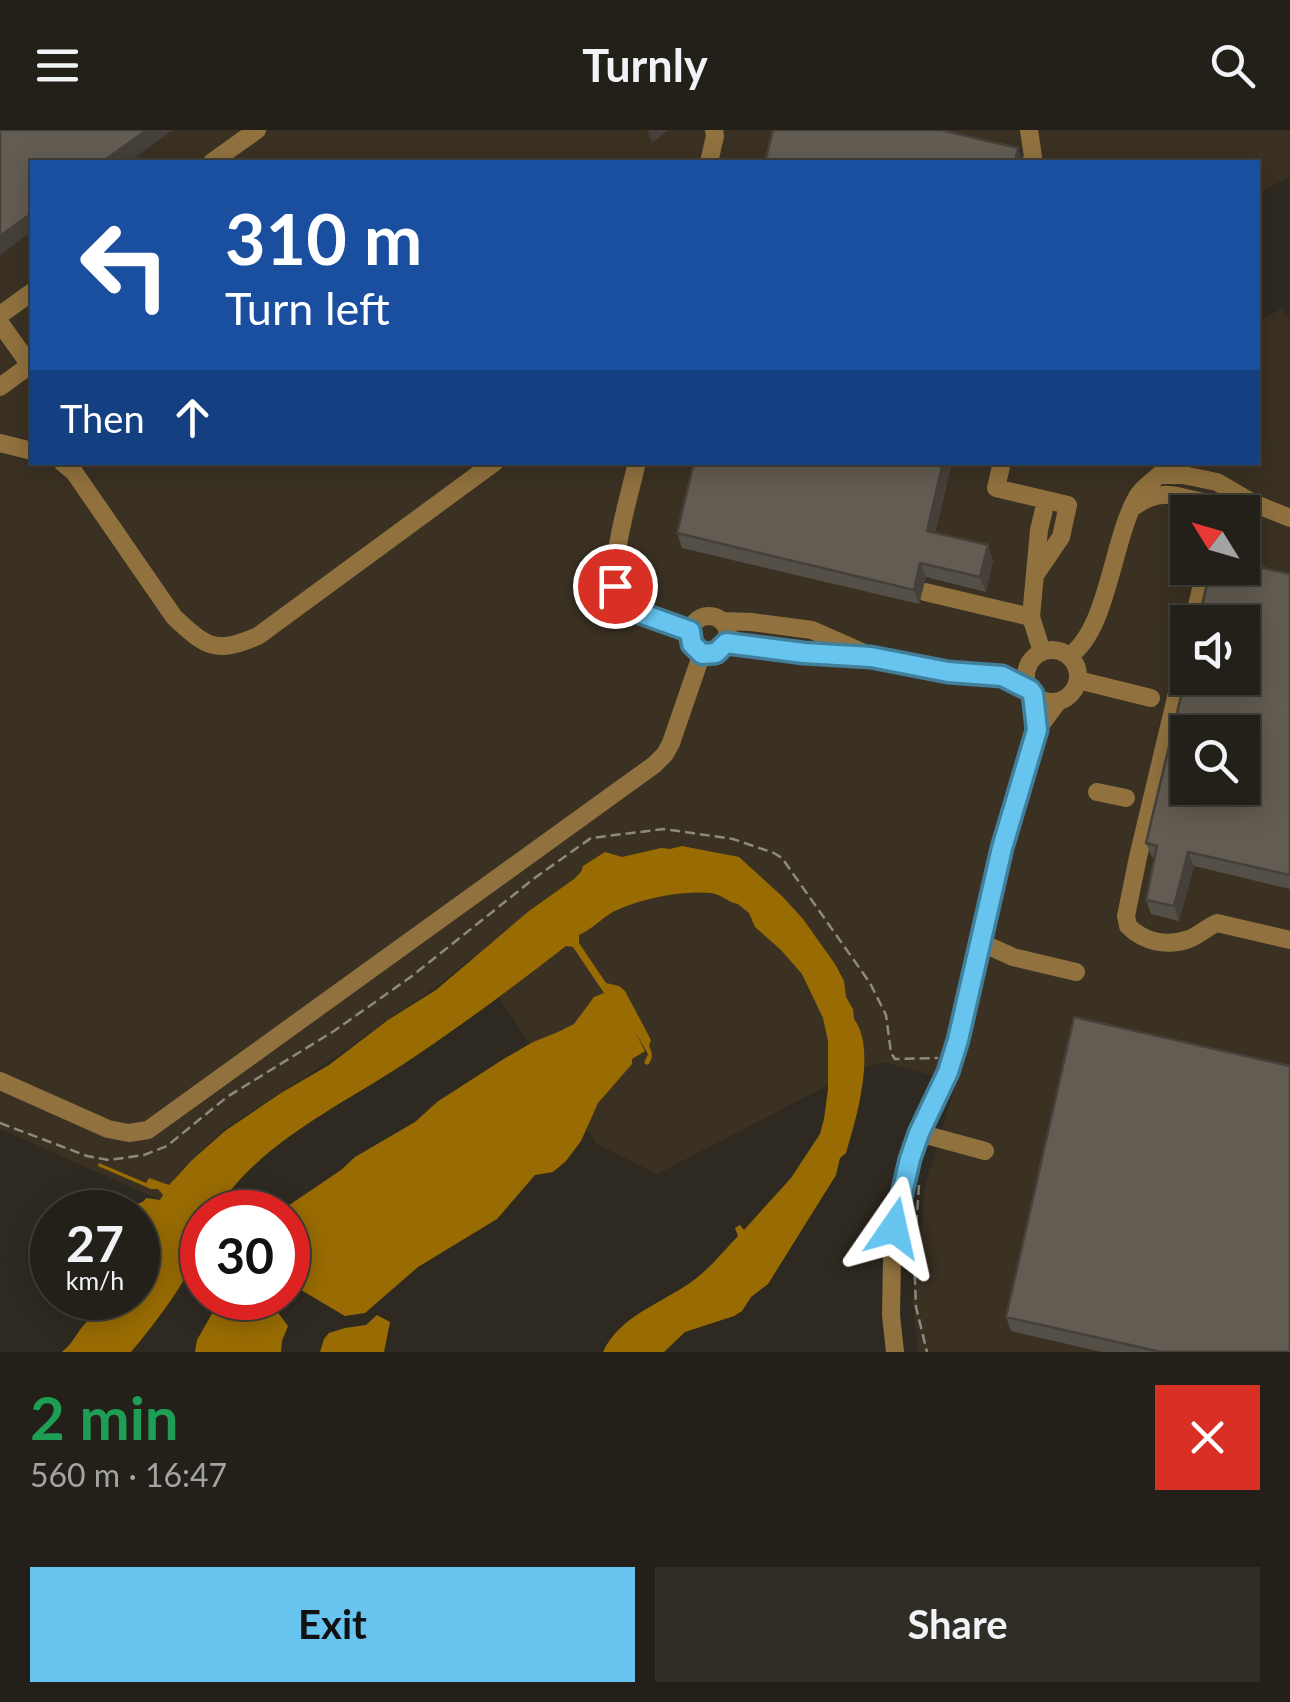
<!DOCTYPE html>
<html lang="en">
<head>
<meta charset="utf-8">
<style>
  body { margin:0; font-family:Lato,sans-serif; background:#2f2d26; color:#f1f3f6; height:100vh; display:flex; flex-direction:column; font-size:38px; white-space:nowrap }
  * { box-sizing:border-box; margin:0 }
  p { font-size:32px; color:#a3a3a2 }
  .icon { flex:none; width:55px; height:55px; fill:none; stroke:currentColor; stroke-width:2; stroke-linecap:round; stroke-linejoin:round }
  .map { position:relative; height:1222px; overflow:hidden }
  .sheet { display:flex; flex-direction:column; background:#232019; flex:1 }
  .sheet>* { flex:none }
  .top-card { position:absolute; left:30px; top:30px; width:1230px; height:305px; border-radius:0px; box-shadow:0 5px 25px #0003,0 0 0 2px #403e38; background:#1a4fa0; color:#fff; overflow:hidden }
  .needle { width:65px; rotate:307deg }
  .buttons { position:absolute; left:1170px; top:365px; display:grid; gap:20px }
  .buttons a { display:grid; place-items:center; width:90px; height:90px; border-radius:0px; background:#232019; box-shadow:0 5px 25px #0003,0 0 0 2px #403e38; font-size:50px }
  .speed { position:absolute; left:30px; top:1060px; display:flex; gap:20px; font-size:50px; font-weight:700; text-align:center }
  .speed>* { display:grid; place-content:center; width:130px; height:130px; border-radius:50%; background:#232019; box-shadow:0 5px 25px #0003,0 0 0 2px #403e38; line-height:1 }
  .speed small { font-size:25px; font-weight:400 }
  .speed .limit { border:15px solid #d22; background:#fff; color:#111 }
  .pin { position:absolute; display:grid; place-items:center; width:85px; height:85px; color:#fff; margin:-42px; border:5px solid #fff; border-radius:50%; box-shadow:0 2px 10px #0007 }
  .me { position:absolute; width:110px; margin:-55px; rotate:11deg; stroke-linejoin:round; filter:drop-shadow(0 0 8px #0008) }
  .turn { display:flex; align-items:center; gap:35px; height:210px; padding:0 30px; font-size:45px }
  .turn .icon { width:130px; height:130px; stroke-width:2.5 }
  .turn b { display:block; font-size:70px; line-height:85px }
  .then { display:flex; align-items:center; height:95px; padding:0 30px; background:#0003; gap:20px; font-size:38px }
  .round { display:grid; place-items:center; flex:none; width:105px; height:105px; border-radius:0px; background:#2f2d26 }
  .headline { display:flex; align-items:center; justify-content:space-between; height:170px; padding:0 30px }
  h1 { font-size:60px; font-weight:700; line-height:75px; color:#1e9e55 }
  .primary-button { display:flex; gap:20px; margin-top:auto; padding:20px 30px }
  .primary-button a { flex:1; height:115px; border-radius:0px; background:#66c4ef; color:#111; font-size:40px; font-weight:700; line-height:115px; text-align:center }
  .primary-button a+a { background:#2f2d26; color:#f1f3f6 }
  header { display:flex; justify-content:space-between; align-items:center; height:130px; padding:0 30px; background:#232019; font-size:45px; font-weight:700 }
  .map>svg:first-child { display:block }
  .built { fill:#3a3123; fill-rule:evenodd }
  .water { fill:#996c03 }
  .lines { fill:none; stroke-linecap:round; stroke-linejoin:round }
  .path { stroke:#8d8981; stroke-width:2.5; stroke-dasharray:10 5; stroke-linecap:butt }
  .minor { stroke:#91723f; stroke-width:18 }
  .wall { fill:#544f47 }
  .shaded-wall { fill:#454039 }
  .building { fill:#625c52; stroke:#454039; stroke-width:2.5; fill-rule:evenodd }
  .route-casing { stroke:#427f9b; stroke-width:25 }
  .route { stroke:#66c4ef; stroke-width:18 }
</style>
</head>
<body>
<header><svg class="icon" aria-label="menu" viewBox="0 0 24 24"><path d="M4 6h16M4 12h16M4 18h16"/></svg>Turnly<svg class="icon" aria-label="search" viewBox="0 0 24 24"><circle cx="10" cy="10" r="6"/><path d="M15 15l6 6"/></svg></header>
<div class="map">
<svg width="1290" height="1222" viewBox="0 0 1290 1222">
  <rect width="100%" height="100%" fill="#2f2a21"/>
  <path class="built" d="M0,0H1290V46L1258,64V32H32V332H1258V192L1283,178L1290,191V1222H918L913,1172L925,1057L956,952L885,932L863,937L657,1044L597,1014L472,827L444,851L338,925L222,1001L179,1042L160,1070L0,999ZM1188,382H1242V438H1188ZM1188,492H1242V548H1188ZM1188,602H1242V658H1188Z"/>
  <path class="water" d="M682,716L739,727L783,767L803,789L835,834L844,851L846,867L853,879L854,889C877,919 856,990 846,1023L840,1028L836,1045L768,1154L751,1167L742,1181L734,1186L685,1202L664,1222H603C620,1185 663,1173 694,1150C710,1138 724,1121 738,1106L735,1098L740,1095L744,1100L791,1048L820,1004L824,989L828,959V911L823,888L802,844L781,820L755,797L749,783L738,774C727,772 723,765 711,763C683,760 636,769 611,783C600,790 592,799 579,805V813L606,853L619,856L625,861L651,910L649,916C653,924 653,928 648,935L644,933L648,924L634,900L645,921L632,929V934L598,973L581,1011L566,1031L553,1042L535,1045L497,1089L418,1137L365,1183L345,1186L301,1160L288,1156V1082H279L341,1040L355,1027L415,992L437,972L502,930L533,912L558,902L574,894L594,867L604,863L573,817L566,816C511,859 454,901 396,939C335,978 253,1018 216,1082H202C202,1090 203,1099 202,1107C199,1138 152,1197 131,1222H62C74,1213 79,1197 91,1188C100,1180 111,1177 120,1168H138V1133L141,1116L138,1106V1082H130V1079L114,1072L115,1070L131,1077L144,1071L146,1068L160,1070L163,1065L158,1059H151L98,1036L99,1033L146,1053L149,1048L169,1055L192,1030L225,1001L281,963L329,935L388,890L436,860L529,781L574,749L581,742L583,736L605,722L622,727L661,718L670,719Z
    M221,1168H276L274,1177L288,1196L282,1211L281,1222H195L197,1210Z
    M377,1185L390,1192L384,1222H320L324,1209L329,1203L345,1198L366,1195Z"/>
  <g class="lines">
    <path class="path" d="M0,993L87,1026L109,1030L144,1025L167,1016L227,967L334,901L412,846L536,747L591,708L664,699L733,709L774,723L782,728L870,853L886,885L891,923L895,929L938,928
      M919,1055L914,1126L916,1177L927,1222"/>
    <path class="minor" d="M1029,0L1033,27L1031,32
      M212,32L257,0
      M709,32L715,6L714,0
      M0,185L32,162
      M0,193L30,235L0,257
      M0,313L32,321
      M62,332L74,342L174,487C207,518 216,524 258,506L495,332
      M637,332C631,361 604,445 620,469C633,489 668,494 690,501
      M1002,332L996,358L1068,375L1061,407L1036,444
      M1135,376C1162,356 1179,368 1208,373C1221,375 1236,373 1250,373
      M925,462L1031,487
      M690 505a19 19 0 1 1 38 0a19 19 0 1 1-38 0Z
      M723,491L751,492L812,500L862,522
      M1193,492L1206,438
      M727,513L803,523L871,527L948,541L1002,546L1029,560
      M1188,517L1138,727L1126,786L1128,796C1144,812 1167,817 1189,809C1198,806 1207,797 1217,793L1290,810
      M1026 546a26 26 0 1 1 52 0a26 26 0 1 1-52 0Z
      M1042,522L1031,487L1039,400L1046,371
      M1069,526C1108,500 1112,410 1137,367C1142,358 1152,352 1159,345H1183L1217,352L1253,373L1290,388
      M1078,550L1151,568
      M1097,662L1126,668
      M981,815L991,817L1013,827L1076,842
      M0,951L108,999L129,1003L148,1000L654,635L665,624L671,613L702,523
      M919,1003L985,1021
      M895,1222L891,1185L892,1130L895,1098L904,1050L919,1003L948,942L959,910L1002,719L1037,600L1057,573"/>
  </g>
  <path class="wall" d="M694,332H952L935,403L993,430L986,462L926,447L919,474L682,418L677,403Z
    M1290,444V759L1194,736L1179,791L1151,784L1146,770L1155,728L1152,727L1146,713Z
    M1006,1187L1290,1222H1102L1011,1201Z"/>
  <path class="shaded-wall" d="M147,0H173L128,32H102Z
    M647,0H669L652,13Z
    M1018,18L1023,32H1015Z
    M32,83V101L0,125V106Z
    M943,332H952L932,415L927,401Z
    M988,415L993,430L986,462L980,447Z
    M920,433L926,447L919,474L914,460Z
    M1188,722L1194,736L1179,791L1174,776Z"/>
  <path class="building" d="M0,0H147L102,32H32V83L0,106Z
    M773,0H941L1018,18L1015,32H765Z
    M694,332H943L927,401L988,415L980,447L920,433L914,460L677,403Z
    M1242,433L1290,444V745L1188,722L1174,776L1146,770L1157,716L1146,713L1188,537V548H1242V492H1198L1211,438H1242ZM1188,602H1242V658H1188Z
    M1074,887L1290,936V1222H1161L1006,1187Z"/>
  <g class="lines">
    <defs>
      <path id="route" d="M615,456L621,470L637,482L690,501L692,514L702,524L716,523L726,513L804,523L871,527L948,542L1002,546L1030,560L1033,564L1037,600L1002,718L958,910L948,942L919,1003L910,1029L894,1098"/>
    </defs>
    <use href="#route" class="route-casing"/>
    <use href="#route" class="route"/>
  </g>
</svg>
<div class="buttons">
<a><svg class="needle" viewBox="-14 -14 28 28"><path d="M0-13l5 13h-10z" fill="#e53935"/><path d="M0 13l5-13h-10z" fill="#a3a3a2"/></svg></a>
<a><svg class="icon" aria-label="sound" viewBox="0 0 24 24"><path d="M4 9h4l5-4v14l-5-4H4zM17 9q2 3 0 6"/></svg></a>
<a><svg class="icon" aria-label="search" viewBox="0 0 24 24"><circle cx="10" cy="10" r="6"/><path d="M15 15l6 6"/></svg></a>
</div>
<div class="speed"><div>27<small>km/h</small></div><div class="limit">30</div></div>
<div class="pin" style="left:615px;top:456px;background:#d93025"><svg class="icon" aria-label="arrive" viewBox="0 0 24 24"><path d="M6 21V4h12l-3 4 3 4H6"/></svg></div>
<svg class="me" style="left:894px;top:1098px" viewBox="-20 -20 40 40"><path d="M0-17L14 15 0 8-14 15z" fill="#66c4ef" stroke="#fff" stroke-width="4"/></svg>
<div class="top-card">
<div class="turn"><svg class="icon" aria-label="left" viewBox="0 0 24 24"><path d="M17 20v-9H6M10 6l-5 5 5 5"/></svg><div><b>310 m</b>Turn left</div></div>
<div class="then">Then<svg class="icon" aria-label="ahead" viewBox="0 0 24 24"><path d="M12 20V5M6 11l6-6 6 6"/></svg></div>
</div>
</div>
<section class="sheet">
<div class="headline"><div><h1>2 min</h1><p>560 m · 16:47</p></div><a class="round" style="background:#d93025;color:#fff"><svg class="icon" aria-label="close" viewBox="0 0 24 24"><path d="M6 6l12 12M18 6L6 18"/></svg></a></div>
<div class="primary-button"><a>Exit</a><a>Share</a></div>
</section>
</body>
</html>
